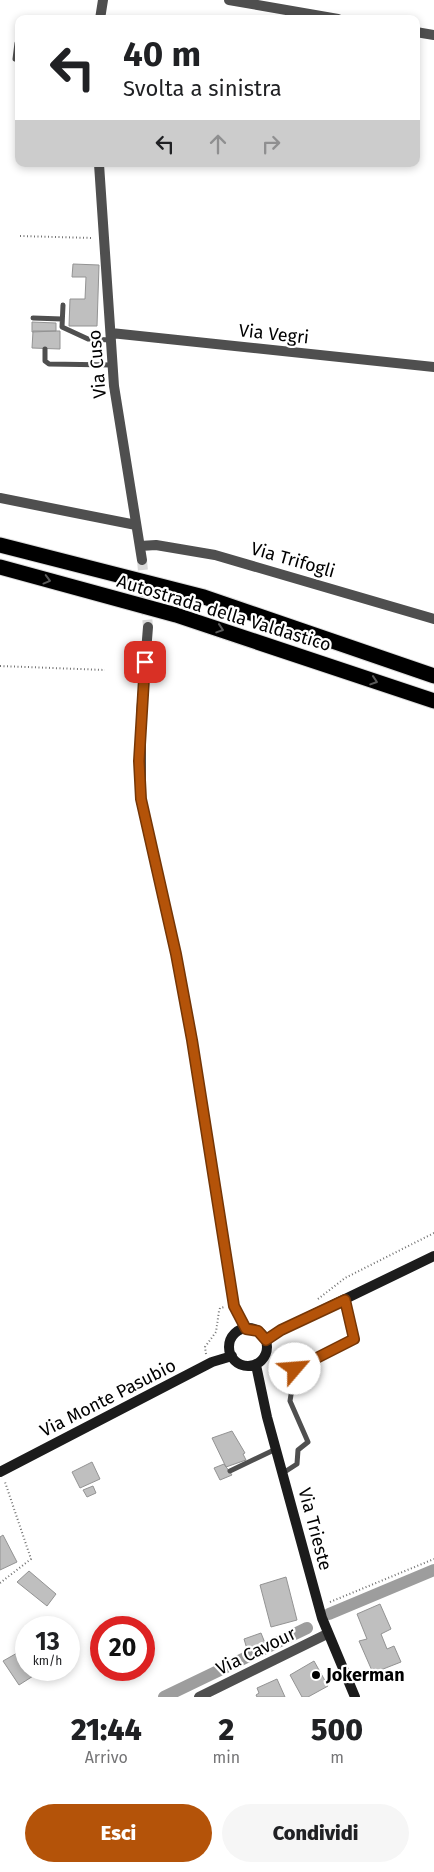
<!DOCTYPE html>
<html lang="it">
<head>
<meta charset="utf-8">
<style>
  body { margin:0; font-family:"Fira Sans",sans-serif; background:#f6f6f6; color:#202124; height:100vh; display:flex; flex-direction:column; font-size:19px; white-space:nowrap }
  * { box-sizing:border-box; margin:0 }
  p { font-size:16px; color:#757577 }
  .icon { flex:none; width:28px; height:28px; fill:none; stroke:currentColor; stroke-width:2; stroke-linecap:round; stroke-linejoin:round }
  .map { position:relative; height:1697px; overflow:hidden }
  .panel { display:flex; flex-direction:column; background:#fff; flex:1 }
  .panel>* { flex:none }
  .top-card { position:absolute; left:15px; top:15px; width:405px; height:152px; border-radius:10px; box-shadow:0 2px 8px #0003; background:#fff; color:#202124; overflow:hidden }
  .speed { position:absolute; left:15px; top:1616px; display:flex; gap:10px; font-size:25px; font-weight:700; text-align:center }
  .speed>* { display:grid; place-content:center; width:65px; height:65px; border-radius:50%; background:#fff; box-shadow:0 2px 8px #0003; line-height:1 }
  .speed small { font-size:12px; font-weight:400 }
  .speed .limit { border:8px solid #d22; background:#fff; color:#111 }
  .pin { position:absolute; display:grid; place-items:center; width:42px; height:42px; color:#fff; margin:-21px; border-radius:10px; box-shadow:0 2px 8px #0006 }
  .me { position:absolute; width:55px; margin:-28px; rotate:63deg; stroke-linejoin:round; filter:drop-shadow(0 0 4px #0008) }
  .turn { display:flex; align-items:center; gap:18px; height:105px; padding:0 25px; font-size:22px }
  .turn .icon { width:65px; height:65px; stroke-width:2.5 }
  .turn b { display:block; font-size:35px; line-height:42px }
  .lanes { display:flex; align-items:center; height:48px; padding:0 25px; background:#0003; justify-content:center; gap:25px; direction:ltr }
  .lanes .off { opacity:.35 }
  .eta { display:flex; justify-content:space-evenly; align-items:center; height:85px; text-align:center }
  .eta b { font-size:30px; font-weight:800; line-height:35px }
  .action { display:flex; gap:10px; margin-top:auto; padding:10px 25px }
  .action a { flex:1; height:58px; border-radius:30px; background:#b45309; color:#fff; font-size:20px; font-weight:800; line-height:58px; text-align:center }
  .action a+a { background:#f6f6f6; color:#202124 }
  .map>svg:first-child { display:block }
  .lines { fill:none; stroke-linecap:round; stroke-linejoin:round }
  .canal { stroke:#9d9d9d; stroke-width:12 }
  .building { fill:#bfbfbf; stroke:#939393 }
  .street-tunnel { stroke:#d9d9d9; stroke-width:10; stroke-dasharray:10 5; stroke-linecap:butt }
  .highway-casing { stroke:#dbdbdb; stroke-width:17 }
  .path { stroke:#717171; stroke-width:2; stroke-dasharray:1 2.5; stroke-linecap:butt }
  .lane { stroke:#4f4f4f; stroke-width:5 }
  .street { stroke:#4f4f4f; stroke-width:10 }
  .secondary { stroke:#1c1c1c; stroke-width:10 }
  .highway { stroke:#000; stroke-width:15 }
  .oneway { stroke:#595959 }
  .route-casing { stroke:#753606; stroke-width:12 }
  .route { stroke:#b45309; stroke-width:9 }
  .poi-dot { fill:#000; stroke:#fff; stroke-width:2 }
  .labels { text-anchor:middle; stroke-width:4.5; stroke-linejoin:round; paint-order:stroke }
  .street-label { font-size:18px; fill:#000; stroke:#fff }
  .poi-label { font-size:18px; font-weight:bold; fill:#000; stroke:#fff; text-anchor:start }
</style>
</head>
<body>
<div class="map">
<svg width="434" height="1697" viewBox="0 0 434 1697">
  <rect width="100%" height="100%" fill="#fff"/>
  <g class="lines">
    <path class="canal" d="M329,1614L434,1570
      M164,1697L307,1628"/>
  </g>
  <path class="building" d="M73,264L99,265L97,326H69L70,299H85L86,277H72Z
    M32,322L56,323V331L32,332Z
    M33,331H60V349L32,348Z
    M232,1431L245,1453L243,1454L246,1460L226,1467L212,1438Z
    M92,1462L100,1479L80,1488L72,1472Z
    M224,1464L232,1475L220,1480L214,1468Z
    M93,1486L96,1493L87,1497L83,1490Z
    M3,1535L17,1562L0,1570V1537Z
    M29,1571L56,1594L47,1606L17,1582Z
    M286,1577L297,1620L271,1627L260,1585Z
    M380,1604L391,1629L381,1634L387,1649L394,1646L401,1662L373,1673L359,1641L367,1639L357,1614Z
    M261,1633L265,1643L247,1649L244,1639Z
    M26,1648V1670L41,1671L19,1685L3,1661Z
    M314,1661L328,1686L308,1697H302L290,1675Z
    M277,1679L285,1697H257L256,1695L259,1693L257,1688Z"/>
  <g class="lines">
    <path class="street-tunnel" d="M142,560L148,627"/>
    <defs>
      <path id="highway" d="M0,545L204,597L434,676
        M0,567L176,615L434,701"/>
    </defs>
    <use href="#highway" class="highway-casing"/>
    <path class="path" d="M20,236L92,238
      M0,666L105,670
      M318,1299L345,1278L434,1233
      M206,1354L205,1347L216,1332L219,1311L220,1308L224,1307
      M0,1583L31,1559L5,1482
      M330,1602L434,1559"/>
    <path class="lane" d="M17,43L15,59L19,60
      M63,305L62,327L88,339L111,340
      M33,318L62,319
      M45,349V361L49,364L112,365
      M230,1471L276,1449
      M283,1473L297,1464L298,1450L308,1442L290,1401L295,1369L354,1339L345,1300"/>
    <path class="street" d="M229,0L338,19
      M100,19L103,0
      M416,32L434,35
      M99,164L114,386L142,560
      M111,333L434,367
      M0,498L136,525
      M140,546L156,545L215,555L434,619
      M148,627L141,715V799L176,954L192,1040L234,1306L246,1329
      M199,1697L327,1634"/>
    <path class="secondary" d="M229 1347a19 19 0 1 1 38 0a19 19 0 1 1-38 0Z
      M266,1340L281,1330L434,1256
      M256,1365L267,1417L322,1618L355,1697
      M0,1472L212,1362L232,1356"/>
    <use href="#highway" class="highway"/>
  </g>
  <defs><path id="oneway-chevron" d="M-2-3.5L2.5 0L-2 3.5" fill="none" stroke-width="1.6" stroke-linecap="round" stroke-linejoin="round" transform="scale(1.25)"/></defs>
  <g class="oneway">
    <use href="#oneway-chevron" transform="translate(47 580) rotate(15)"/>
    <use href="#oneway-chevron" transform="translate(220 629) rotate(18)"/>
    <use href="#oneway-chevron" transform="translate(374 681) rotate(18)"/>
  </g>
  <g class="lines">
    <defs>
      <path id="route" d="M145,662L139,761L141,799L176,954L192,1040L234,1306L246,1329L258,1331L266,1340L281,1330L345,1300L354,1339L295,1369"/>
    </defs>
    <use href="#route" class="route-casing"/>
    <use href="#route" class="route"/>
  </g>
  <circle class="poi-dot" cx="316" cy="1675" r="5"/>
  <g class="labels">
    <g class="street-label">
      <text transform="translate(274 334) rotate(6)" y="6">Via Vegri</text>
      <text transform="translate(97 364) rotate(-95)" y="6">Via Cuso</text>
      <text transform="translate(293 560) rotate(16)" y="6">Via Trifogli</text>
      <text transform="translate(224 613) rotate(17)" y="6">Autostrada della Valdastico</text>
      <text transform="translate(108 1398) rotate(-27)" y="6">Via Monte Pasubio</text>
      <text transform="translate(315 1529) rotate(75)" y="6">Via Trieste</text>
      <text transform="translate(256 1651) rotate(-26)" y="6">Via Cavour</text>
    </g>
    <g class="poi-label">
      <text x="326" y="1681">Jokerman</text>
    </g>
  </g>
</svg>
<div class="speed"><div>13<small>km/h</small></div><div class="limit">20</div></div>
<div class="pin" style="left:145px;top:662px;background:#d93025"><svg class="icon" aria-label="arrive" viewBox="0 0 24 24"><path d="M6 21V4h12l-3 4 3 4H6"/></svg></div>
<svg class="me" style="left:295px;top:1369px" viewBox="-20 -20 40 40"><circle r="19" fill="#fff"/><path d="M0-13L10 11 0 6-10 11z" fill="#b45309"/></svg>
<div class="top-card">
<div class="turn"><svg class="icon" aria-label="left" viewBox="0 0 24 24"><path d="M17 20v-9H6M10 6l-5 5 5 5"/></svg><div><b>40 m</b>Svolta a sinistra</div></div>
<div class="lanes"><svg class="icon" aria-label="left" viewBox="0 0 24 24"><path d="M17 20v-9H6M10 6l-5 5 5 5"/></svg><svg class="icon off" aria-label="ahead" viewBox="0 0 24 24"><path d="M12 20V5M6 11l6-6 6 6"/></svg><svg class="icon off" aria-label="right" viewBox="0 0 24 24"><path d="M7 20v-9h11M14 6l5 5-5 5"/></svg></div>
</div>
</div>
<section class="panel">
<div class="eta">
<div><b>21:44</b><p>Arrivo</p></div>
<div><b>2</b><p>min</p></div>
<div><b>500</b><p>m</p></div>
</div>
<div class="action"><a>Esci</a><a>Condividi</a></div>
</section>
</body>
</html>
